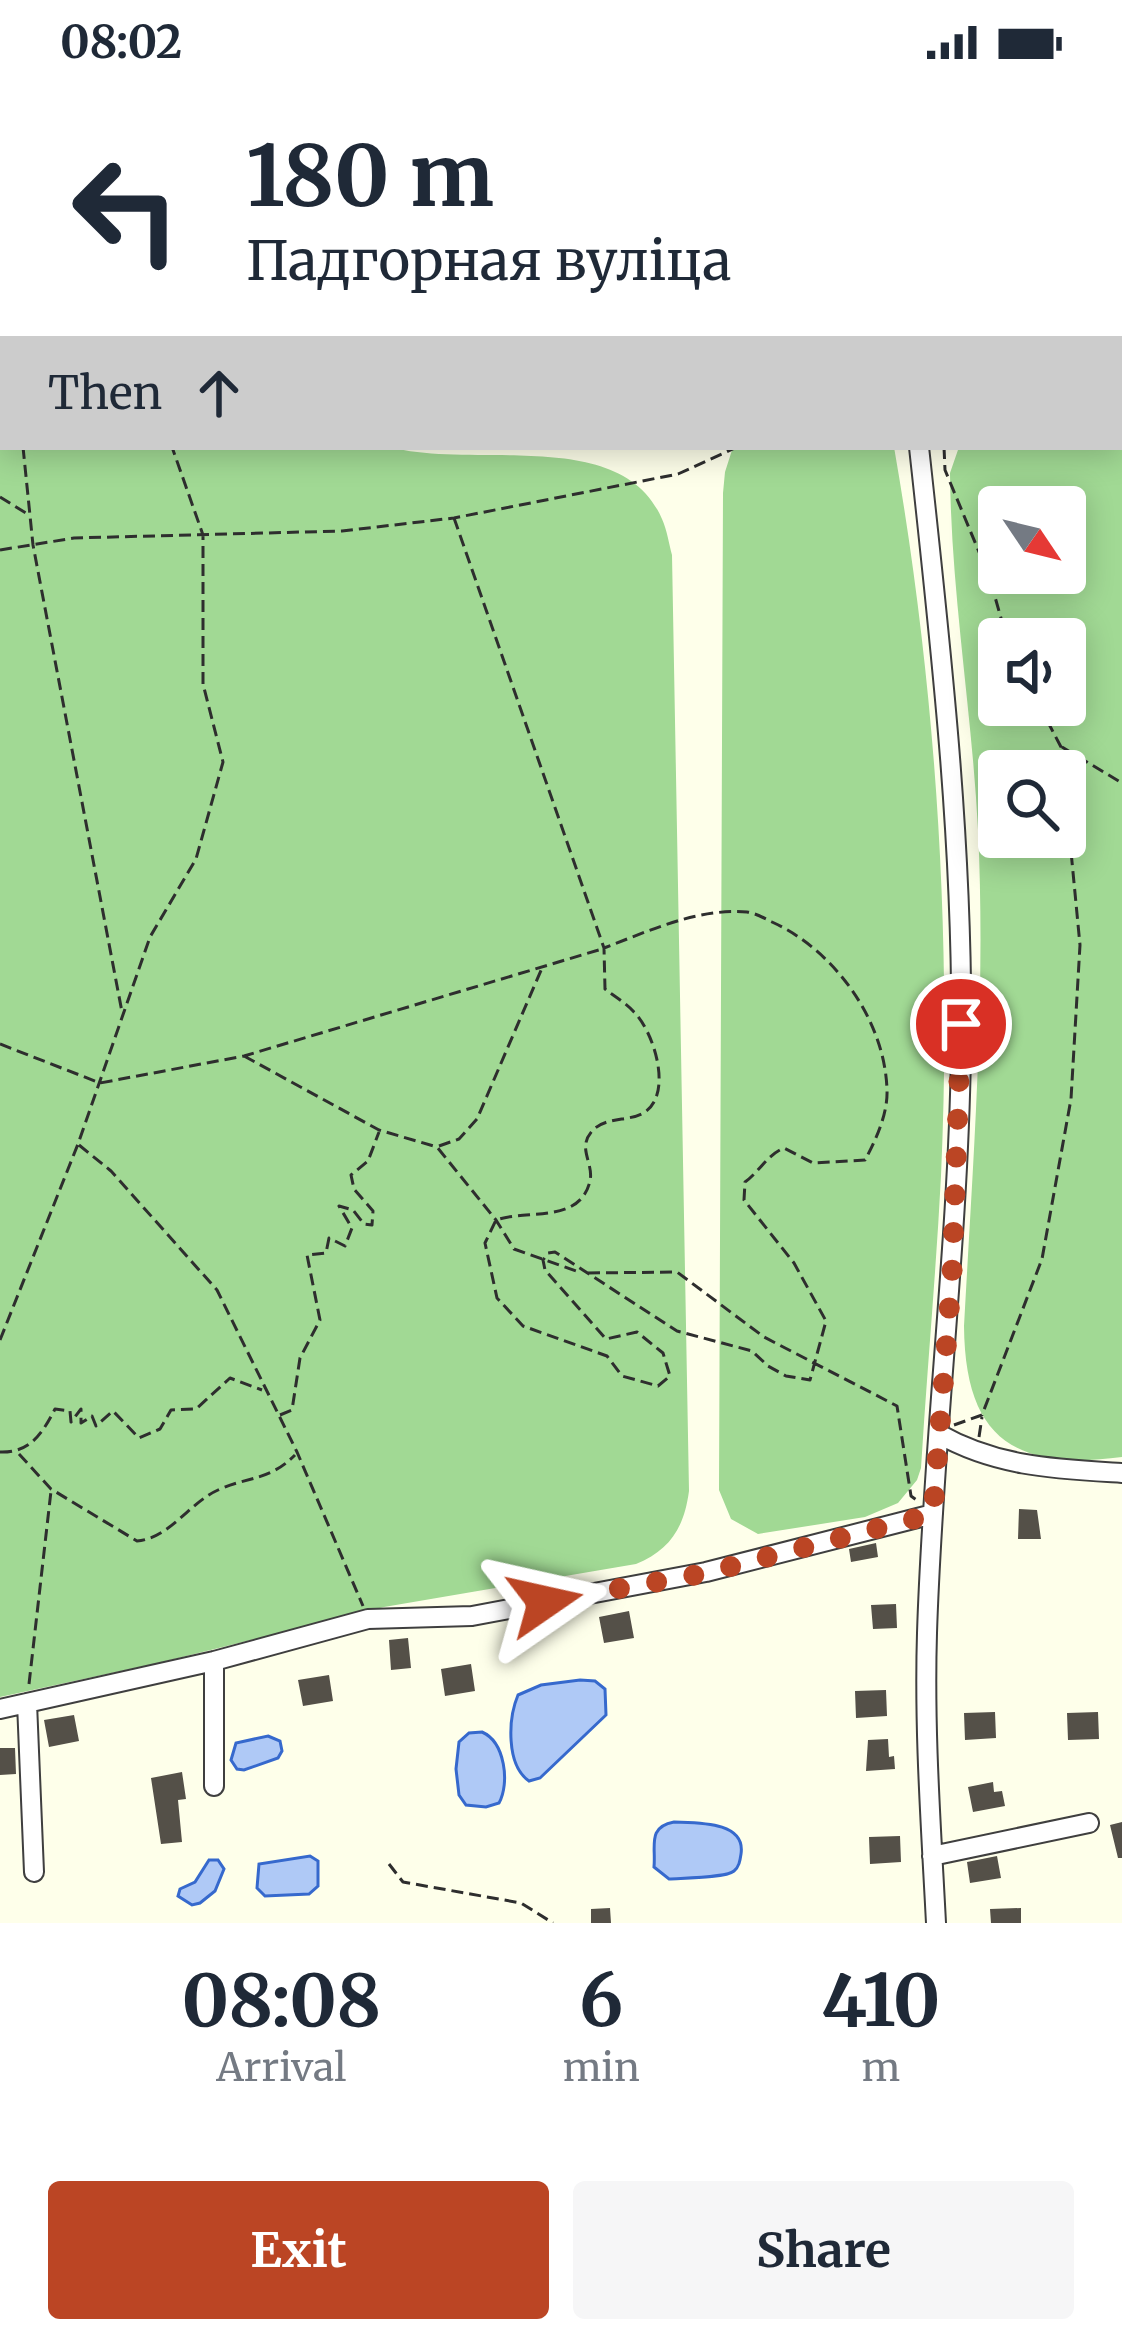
<!DOCTYPE html>
<html lang="en">
<head>
<meta charset="utf-8">
<style>
  body { margin:0; font-family:Merriweather,serif; background:#f6f6f7; color:#1f2937; height:100vh; display:flex; flex-direction:column; font-size:45px; white-space:nowrap }
  * { box-sizing:border-box; margin:0 }
  p { font-size:39px; color:#747a83 }
  .icon { flex:none; width:66px; height:66px; fill:none; stroke:currentColor; stroke-width:2; stroke-linecap:round; stroke-linejoin:round }
  .map { position:relative; height:1839px; overflow:hidden }
  .side { display:flex; flex-direction:column; background:#fff; flex:1 }
  .side>* { flex:none }
  .banner { position:absolute; left:0px; top:0px; width:1122px; height:366px; box-shadow:0 6px 30px #0003; background:#fff; color:#1f2937; overflow:hidden }
  .needle { width:78px; rotate:125deg }
  .tools { position:absolute; left:978px; top:402px; display:grid; gap:24px }
  .tools a { display:grid; place-items:center; width:108px; height:108px; border-radius:12px; background:#fff; box-shadow:0 6px 30px #0003; font-size:60px }
  .pin { position:absolute; display:grid; place-items:center; width:102px; height:102px; color:#fff; margin:-51px; border:6px solid #fff; border-radius:50%; box-shadow:0 3px 12px #0007 }
  .me { position:absolute; width:132px; margin:-66px; rotate:79deg; stroke-linejoin:round; filter:drop-shadow(0 0 9px #0008) }
  .turn { display:flex; align-items:center; gap:42px; height:252px; padding:0 48px; font-size:54px }
  .turn .icon { width:156px; height:156px; stroke-width:2.5 }
  .turn b { display:block; font-size:84px; line-height:102px }
  .then { display:flex; align-items:center; height:114px; padding:0 48px; background:#0003; gap:24px; font-size:45px }
  .eta { display:flex; justify-content:space-evenly; align-items:center; height:204px; text-align:center }
  .eta b { font-size:72px; font-weight:700; line-height:84px }
  .cta { display:flex; gap:24px; margin-top:auto; padding:24px 48px }
  .cta a { flex:1; height:138px; border-radius:12px; background:#bb4524; color:#fff; font-size:48px; font-weight:700; line-height:138px; text-align:center }
  .cta a+a { background:#f6f6f7; color:#1f2937 }
  .status { display:flex; justify-content:space-between; align-items:center; height:84px; padding:0 60px; background:#fff; direction:ltr }
  .status svg { height:33px; fill:currentColor }
  .map>svg:first-child { display:block }
  .industrial { fill:#ebdfe9 }
  .forest { fill:#a1d994; fill-rule:evenodd }
  .water { fill:#afc9f6; stroke:#3669cd; stroke-width:3 }
  .building { fill:#545048 }
  .lines { fill:none; stroke-linecap:round; stroke-linejoin:round }
  .minor-casing { stroke:#3f3f3f; stroke-width:22 }
  .path { stroke:#2e2e2e; stroke-width:3; stroke-dasharray:12 6; stroke-linecap:butt }
  .minor { stroke:#fff; stroke-width:18 }
  .route { stroke:#bb4524; stroke-width:21; stroke-dasharray:0 37.8 }
</style>
</head>
<body>
<div class="status"><b>08:02</b><svg viewBox="0 0 49 12"><path d="M0 12V9h3v3zM5 12V6h3v6zM10 12V3h3v9zM15 12V0h3v12zM26 1h20v11H26zM47 4h2v5h-2z"/></svg></div>
<div class="map">
<svg width="1122" height="1839" viewBox="0 0 1122 1839">
  <rect width="100%" height="100%" fill="#feffea"/>
  <path class="industrial" d="M337,0H851V3H337Z
    M1030,0H1122V208L1119,209V3Z"/>
  <path class="forest" d="M0,0L319,3H3V363H391C471,386 622,341 662,435C667,446 669,460 672,471L689,1407C684,1444 670,1466 636,1480L384,1523L158,1579L0,1613Z
    M1119,286H1122V1373C1015,1387 965,1355 964,1242C973,1077 986,912 978,746C972,627 951,509 950,389L959,363H1119ZM999,423H1065V489H999ZM999,555H1065V621H999ZM999,687H1065V753H999Z
    M733,363H894C936,603 952,849 941,1092C936,1189 927,1287 921,1384L917,1396L898,1419L865,1433L758,1450L731,1435L719,1406L723,409L725,388Z"/>
  <path class="water" d="M580,1596L595,1597L605,1605L606,1631L540,1694L529,1697C506,1681 508,1635 518,1611L541,1601Z
    M482,1648C505,1658 510,1699 499,1719L486,1723L466,1721L459,1711L456,1685L459,1658L469,1649Z
    M268,1652L280,1657L282,1667L278,1674L244,1686L237,1685L231,1676L236,1659Z
    M674,1738C697,1739 746,1737 741,1770C740,1777 739,1783 734,1787C726,1794 682,1794 669,1795L654,1783C656,1762 647,1743 674,1738Z
    M310,1772L318,1777V1802L309,1810L265,1812L257,1804L259,1780Z
    M209,1776H218L224,1785L215,1807L200,1819L192,1821L178,1812L180,1805L195,1798Z"/>
  <path class="building" d="M1019,1425L1037,1426L1041,1455H1018Z
    M876,1459L878,1473L851,1478L849,1465Z
    M896,1520L897,1544L873,1545L871,1521Z
    M629,1527L634,1554L604,1559L599,1533Z
    M408,1554L411,1584L391,1586L389,1556Z
    M471,1580L475,1607L445,1612L441,1585Z
    M329,1591L333,1617L303,1622L298,1596Z
    M886,1606L887,1632L856,1634L855,1607Z
    M995,1628L996,1654L965,1656L964,1629Z
    M1098,1628L1099,1655L1068,1656L1067,1629Z
    M74,1631L79,1657L49,1663L44,1636Z
    M888,1655L889,1673L894,1672L895,1685L866,1687L868,1656Z
    M0,1664H15L16,1690L0,1691Z
    M182,1688L186,1715L178,1716L182,1758L161,1760L151,1694Z
    M993,1698L994,1708L1002,1707L1005,1722L973,1728L968,1703Z
    M1122,1738V1774H1118L1110,1741Z
    M900,1752L901,1778L870,1780L869,1753Z
    M997,1772L1001,1794L970,1799L967,1778Z
    M610,1824L611,1839H591V1825Z
    M1021,1824V1839H991L990,1825Z"/>
  <g class="lines">
    <defs>
      <path id="minor" d="M695,0L696,3
        M873,0V3
        M1003,3L1004,0
        M1119,3L1122,34
        M1119,123L1122,128
        M1119,265L1122,264
        M919,363C941,565 964,766 961,969C958,1163 933,1355 927,1549C924,1646 931,1742 936,1839
        M939,1350C997,1383 1057,1385 1122,1389
        M214,1577V1702
        M27,1619L34,1788
        M0,1625L214,1577L368,1535L472,1532L706,1488L933,1430
        M932,1772L1089,1739"/>
    </defs>
    <use href="#minor" class="minor-casing"/>
    <path class="path" d="M107,0L108,3
      M0,151L3,179
      M23,363L33,461L122,928
      M944,363L945,386L989,492L1007,555
      M0,413L29,431
      M454,434L604,864L605,905C614,912 626,919 634,928C654,948 673,1009 645,1028C630,1038 607,1032 593,1046C576,1064 594,1078 590,1097C580,1140 528,1125 496,1136L485,1159L497,1214L523,1242L607,1272L622,1292L658,1302L670,1292L663,1269L637,1248L606,1255L545,1186L543,1176L548,1169L555,1168L677,1247L752,1267L768,1282L786,1292L810,1296L826,1237L794,1179L744,1116L745,1098C760,1087 767,1071 784,1064L813,1079L865,1076C876,1056 888,1029 887,1006C885,936 834,866 772,838C764,834 755,829 747,828C697,824 649,847 604,864
      M0,466L74,454L342,447L454,434L678,390L737,363
      M1039,621L1061,663L1063,687
      M1062,663L1122,699
      M0,960L100,999L244,972L602,865
      M244,972L379,1046L437,1063L496,1136L514,1165L579,1188
      M79,1061L111,1087L217,1206L297,1368L363,1522
      M439,1062L459,1055L477,1035L542,884
      M588,1189L677,1188L764,1253L897,1322L911,1412L918,1417
      M0,1256L78,1060L150,853L196,775L223,678L203,600V451L172,363
      M280,1331L292,1326L300,1274L320,1236L307,1171L326,1169L329,1154L345,1162L352,1144L339,1122L353,1126L364,1140L372,1141L373,1127L354,1105L351,1091L368,1077L379,1048
      M954,1341L982,1331L1042,1175L1071,1015L1080,861L1065,705
      M979,1353L982,1333
      M0,1368C30,1369 42,1350 55,1325L70,1327L71,1338L81,1325V1339L92,1332L96,1342L113,1327L139,1354L160,1345L171,1326L196,1325L230,1294L262,1306
      M19,1370L51,1405L137,1457C170,1454 189,1419 218,1406C249,1392 269,1397 295,1371
      M29,1600L51,1407
      M389,1780L403,1798L521,1819L553,1839"/>
    <use href="#minor" class="minor"/>
  </g>
  <g class="lines">
    <path class="route" d="M545,1518L706,1489L933,1430L952,1190L961,940"/>
  </g>
</svg>
<div class="tools">
<a><svg class="needle" viewBox="-14 -14 28 28"><path d="M0-13l5 13h-10z" fill="#e53935"/><path d="M0 13l5-13h-10z" fill="#747a83"/></svg></a>
<a><svg class="icon" aria-label="sound" viewBox="0 0 24 24"><path d="M4 9h4l5-4v14l-5-4H4zM17 9q2 3 0 6"/></svg></a>
<a><svg class="icon" aria-label="search" viewBox="0 0 24 24"><circle cx="10" cy="10" r="6"/><path d="M15 15l6 6"/></svg></a>
</div>
<div class="pin" style="left:961px;top:940px;background:#d93025"><svg class="icon" aria-label="arrive" viewBox="0 0 24 24"><path d="M6 21V4h12l-3 4 3 4H6"/></svg></div>
<svg class="me" style="left:545px;top:1518px" viewBox="-20 -20 40 40"><path d="M0-17L14 15 0 8-14 15z" fill="#bb4524" stroke="#fff" stroke-width="4"/></svg>
<div class="banner">
<div class="turn"><svg class="icon" aria-label="left" viewBox="0 0 24 24"><path d="M17 20v-9H6M10 6l-5 5 5 5"/></svg><div><b>180 m</b>Падгорная вуліца</div></div>
<div class="then">Then<svg class="icon" aria-label="ahead" viewBox="0 0 24 24"><path d="M12 20V5M6 11l6-6 6 6"/></svg></div>
</div>
</div>
<section class="side">
<div class="eta">
<div><b>08:08</b><p>Arrival</p></div>
<div><b>6</b><p>min</p></div>
<div><b>410</b><p>m</p></div>
</div>
<div class="cta"><a>Exit</a><a>Share</a></div>
</section>
</body>
</html>
